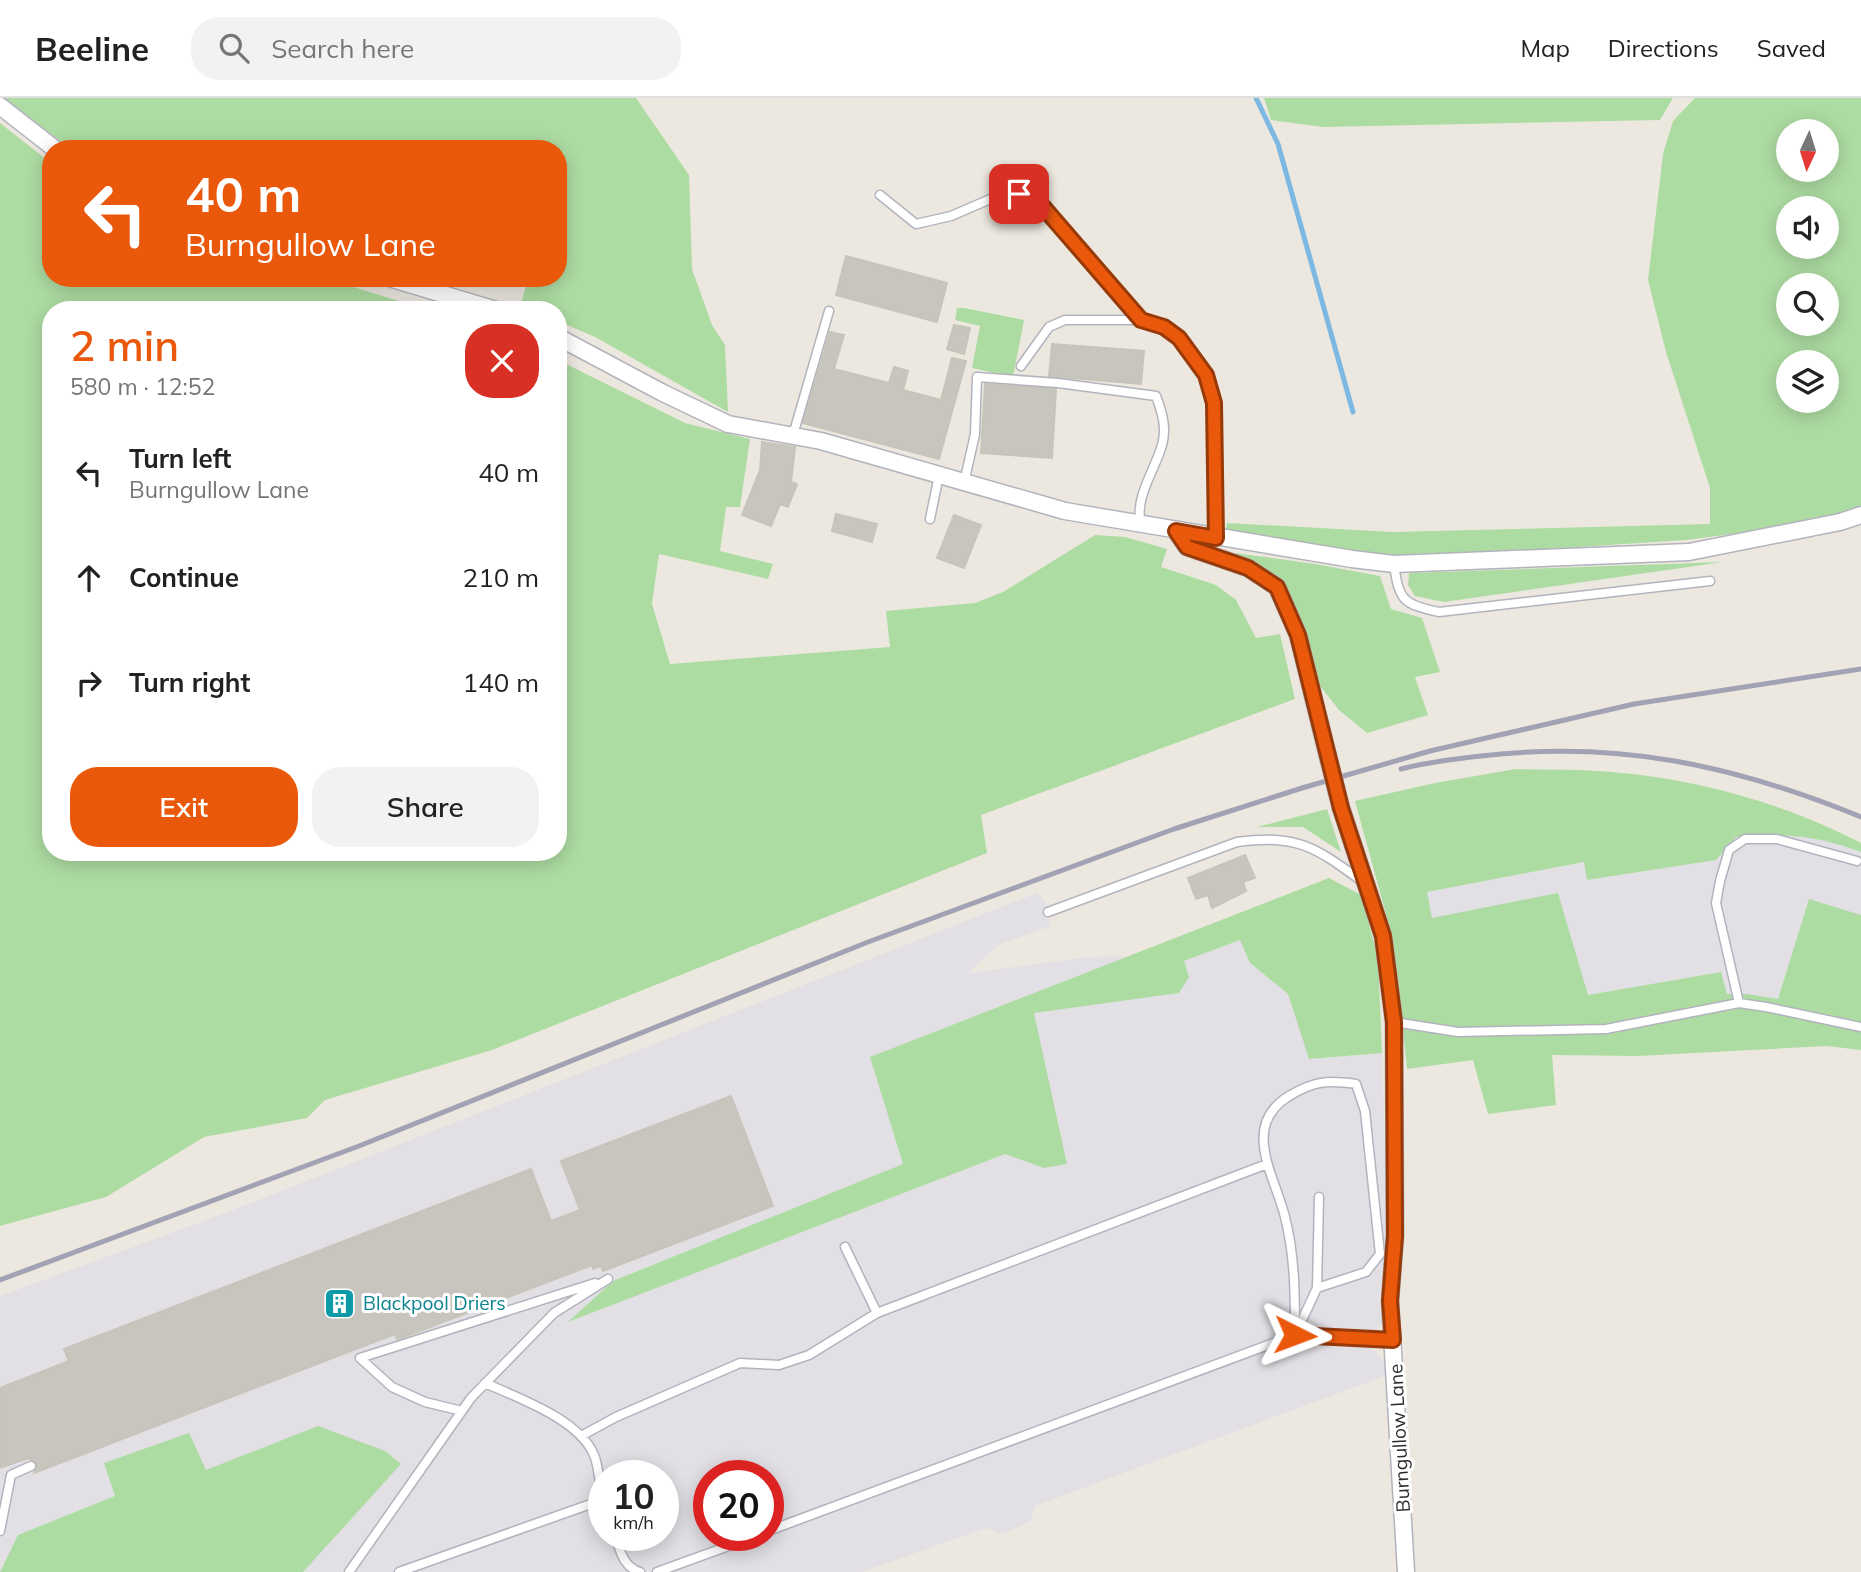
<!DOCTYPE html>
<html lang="en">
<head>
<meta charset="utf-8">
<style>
  body { margin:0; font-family:Mulish,sans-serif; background:#f2f2f2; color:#222; height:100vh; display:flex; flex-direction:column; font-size:26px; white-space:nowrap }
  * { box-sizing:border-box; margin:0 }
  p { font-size:23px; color:#767676 }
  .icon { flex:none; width:38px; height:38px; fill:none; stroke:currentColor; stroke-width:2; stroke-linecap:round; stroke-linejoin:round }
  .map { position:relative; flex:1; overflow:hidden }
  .side { position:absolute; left:42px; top:203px; width:525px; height:560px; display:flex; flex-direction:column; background:#fff; border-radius:28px; box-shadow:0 4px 18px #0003 }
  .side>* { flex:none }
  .guide { position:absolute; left:42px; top:42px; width:525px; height:147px; border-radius:28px; box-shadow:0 4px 18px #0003; background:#ea580c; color:#fff; overflow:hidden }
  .needle { width:46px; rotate:184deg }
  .fabs { position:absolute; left:1776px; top:21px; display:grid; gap:14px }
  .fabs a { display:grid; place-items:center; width:63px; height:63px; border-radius:50%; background:#fff; box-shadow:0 4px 18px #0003; font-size:35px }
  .speed { position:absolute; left:588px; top:1362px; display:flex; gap:14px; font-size:35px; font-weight:700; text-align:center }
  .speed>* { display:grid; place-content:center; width:91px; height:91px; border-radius:50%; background:#fff; box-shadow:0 4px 18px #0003; line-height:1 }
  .speed small { font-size:18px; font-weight:400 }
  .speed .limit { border:10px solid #d22; background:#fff; color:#111 }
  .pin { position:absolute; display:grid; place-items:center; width:60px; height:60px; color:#fff; margin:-30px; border-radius:14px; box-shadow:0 4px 10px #0006 }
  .me { position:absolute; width:77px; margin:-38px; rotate:93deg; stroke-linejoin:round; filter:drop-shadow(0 0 5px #0008) }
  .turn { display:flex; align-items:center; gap:24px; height:147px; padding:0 28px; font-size:32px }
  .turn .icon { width:91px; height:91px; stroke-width:2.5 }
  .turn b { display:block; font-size:49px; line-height:60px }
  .round { display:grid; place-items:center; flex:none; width:74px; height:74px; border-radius:28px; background:#f2f2f2 }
  .summary { display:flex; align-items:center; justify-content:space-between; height:119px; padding:0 28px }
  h1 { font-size:42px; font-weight:600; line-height:52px; color:#ea580c }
  .action { display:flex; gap:14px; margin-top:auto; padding:14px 28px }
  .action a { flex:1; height:80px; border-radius:28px; background:#ea580c; color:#fff; font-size:28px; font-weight:600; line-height:80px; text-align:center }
  .action a+a { background:#f2f2f2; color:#222 }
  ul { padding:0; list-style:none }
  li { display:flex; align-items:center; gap:21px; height:105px; padding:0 28px }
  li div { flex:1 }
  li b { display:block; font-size:26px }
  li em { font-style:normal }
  header { display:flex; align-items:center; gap:42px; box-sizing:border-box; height:98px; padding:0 35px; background:#fff; border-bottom:2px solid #e0e0e0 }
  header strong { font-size:33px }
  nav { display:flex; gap:38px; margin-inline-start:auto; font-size:24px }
  .search { width:490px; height:63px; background:#f2f2f2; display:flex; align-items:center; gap:18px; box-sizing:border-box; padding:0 24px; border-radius:28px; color:#767676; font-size:26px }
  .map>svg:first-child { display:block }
  .industrial { fill:#e2dfe5; fill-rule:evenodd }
  .green { fill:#addca2; fill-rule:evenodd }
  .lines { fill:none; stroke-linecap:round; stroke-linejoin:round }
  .stream { stroke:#7db8e2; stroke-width:5 }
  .building { fill:#c7c5be; stroke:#c7c4b9; stroke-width:2 }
  .service-casing { stroke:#b3b3bd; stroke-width:11 }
  .minor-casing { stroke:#b3b3bd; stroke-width:19 }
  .service { stroke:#fff; stroke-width:8 }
  .minor { stroke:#fff; stroke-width:16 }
  .rail { stroke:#a2a2b4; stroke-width:5 }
  .minor-bridge-casing { stroke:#b3b3bd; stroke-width:19; stroke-linecap:butt }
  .minor-bridge { stroke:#fff; stroke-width:16 }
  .route-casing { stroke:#983908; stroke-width:18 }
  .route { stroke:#ea580c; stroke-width:12 }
  .labels { text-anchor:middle; stroke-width:6; stroke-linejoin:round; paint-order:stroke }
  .culture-label { font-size:19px; fill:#0d838f; stroke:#fff; text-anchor:start }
  .street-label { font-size:19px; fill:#2b2b2b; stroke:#fff }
</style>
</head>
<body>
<header>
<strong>Beeline</strong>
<div class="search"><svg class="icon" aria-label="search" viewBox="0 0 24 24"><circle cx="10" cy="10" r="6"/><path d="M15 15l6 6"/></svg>Search here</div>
<nav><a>Map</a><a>Directions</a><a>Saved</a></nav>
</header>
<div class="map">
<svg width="1861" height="1474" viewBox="0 0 1861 1474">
  <rect width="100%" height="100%" fill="#ece8df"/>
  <path class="industrial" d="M1780,736L1833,743L1861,754V817L1809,802L1778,901L1747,896H1727L1720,874L1588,897L1432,820L1426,794L1585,764L1587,782L1716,762L1736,739Z
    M1037,795L1045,804L1051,828L998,847L968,875L1090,859L1129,858L870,959L904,1066L613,1183L570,1223L1005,1056L1044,1070L1067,1066L1033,915L1178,895L1184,863L1240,842L1250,865L1288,896L1309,961L1382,955L1388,1144L1379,1199L1382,1225L1375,1234H1365L1368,1246L1384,1264L1387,1277L1035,1408L1031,1423L1002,1436L986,1430L862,1474H0V1198L228,1114ZM604,1377H663V1437H604ZM709,1377H768V1437H709Z"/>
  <path class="green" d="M4,0H636L689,77L692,171L712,227L725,247L728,314L595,239L558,223V212H533L521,206L528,180H558V51H71Z
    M1264,0H1673L1660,22L1323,29L1271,22Z
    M1695,0H1861V408L1821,424L1686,442L1411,460L1347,454L1226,431L1227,425L1393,434L1710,426V390L1666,254L1648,182L1663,56L1673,23ZM1788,33H1827V72H1788ZM1788,110H1827V149H1788ZM1788,187H1827V226H1788ZM1788,264H1827V303H1788Z
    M0,25L51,65V180H324L428,212H51V754H558V262L685,325L750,341L740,409H726L720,453L773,466L768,481L659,456L652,506L670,566L890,549L886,513L975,505L1003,494L1095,437L1125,439L1167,451L1161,469L1216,487L1236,502L1256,540L1280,536L1295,601L981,717L987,755L492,952L325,1002L307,1020L204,1039L106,1099L0,1128Z
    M957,210H964L1024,222L1013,279L972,270L980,228L955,222Z
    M1220,453L1315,466L1380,478L1391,511L1422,520L1440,574L1415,579L1428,617L1367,635L1339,612L1317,584L1291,498L1272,475Z
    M1723,464L1444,504L1415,498L1408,487L1409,475Z
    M1516,671C1547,672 1580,671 1611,674C1697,681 1784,705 1861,745V754C1815,737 1785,735 1736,739L1716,762L1587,782L1584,764L1427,794L1432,820L1558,795L1588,897L1721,874L1727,896H1747L1778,901L1809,801L1861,817V952L1827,948L1638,958L1552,957L1556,1007L1488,1016L1473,962L1407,971L1401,911L1386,816L1355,703L1435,685Z
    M1327,711L1341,754L1303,729H1257Z
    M1329,780L1361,797L1378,860L1382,955L1309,961L1288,896L1250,865L1240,842L1184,863L1189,879L1179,895L1034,915L1067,1066L1044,1070L1005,1056L568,1224L613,1183L903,1066L870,959Z
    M318,1328L385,1353L401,1366L303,1474H0L18,1437L115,1398L104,1365L189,1335L206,1372Z"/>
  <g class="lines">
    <path class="stream" d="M1256,0L1278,46L1353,314"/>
  </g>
  <path class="building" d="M846,158L947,185L937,224L836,197Z
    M954,227L970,230L964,256L947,251Z
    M830,234L844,237L834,271L889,285L894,269L908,273L903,292L941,302L952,260L966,263L939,361L803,325Z
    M1052,246L1144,253L1141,286L1049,278Z
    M985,286L1056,291L1052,360L981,355Z
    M762,344L795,349L791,384L797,386L788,409L780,406L771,428L742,417L760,372Z
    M836,416L877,426L872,444L832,433Z
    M954,417L981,427L964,470L937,460Z
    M1245,757L1255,780L1243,784L1246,793L1212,810L1208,797L1196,801L1188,780Z
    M731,998L773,1108L603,1173L601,1168L593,1171L592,1167L409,1237L397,1241L395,1236L34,1375L37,1366L28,1360L0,1370V1290L69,1263L64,1251L531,1071L551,1123L580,1112L561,1063Z"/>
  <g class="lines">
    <defs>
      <path id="service" d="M880,97L916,126L951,118L1002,96H1019L1038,103L1141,222
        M1021,268L1049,229L1065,222H1141L1164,229L1179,240L1206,277L1214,305L1216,439
        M793,337L829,213
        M964,385L975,336L977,279L1058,285L1156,298C1162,314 1167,330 1162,347C1155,372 1134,400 1141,426
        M930,421L939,377
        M1394,466C1399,503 1403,506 1439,514L1710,483
        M1048,814L1237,744C1298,736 1315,749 1363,784
        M1739,905L1716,805L1720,783L1729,752L1745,741H1777L1857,763
        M1394,924L1458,934L1606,931L1739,905L1766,909L1861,929
        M845,1149L877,1215
        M1296,1235L1317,1190L1319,1099
        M1295,1237C1295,1197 1295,1158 1285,1119C1275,1078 1240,1028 1289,998C1314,983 1327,982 1356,986L1365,1013L1380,1156L1366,1174L1317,1190
        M485,1285C518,1300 579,1321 594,1357C600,1371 599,1390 604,1406
        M462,1313L425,1304L392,1289L360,1260L595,1185
        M581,1338L616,1319L740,1265L779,1267L809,1257L877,1215L1267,1066
        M0,1433L11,1377L31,1368
        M768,1433L1295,1237L1393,1242
        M615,1437C620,1452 623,1469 640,1474
        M349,1474L471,1300L554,1215L608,1181
        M399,1474L602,1402
        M657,1474L759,1437"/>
      <path id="minor" d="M0,8L55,51
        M389,180L496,212
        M558,239L663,295L728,326L821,343L1065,413L1352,461L1394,466L1689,454L1840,424L1861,417
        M1176,433L1187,449L1248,470L1277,489L1298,537L1327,655
        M1341,710L1383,838L1394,924L1395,1138L1390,1203L1406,1474"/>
    </defs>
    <use href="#service" class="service-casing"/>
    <use href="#minor" class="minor-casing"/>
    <use href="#service" class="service"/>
    <use href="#minor" class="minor"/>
    <path class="rail" d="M1401,671C1427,664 1454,661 1481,658C1618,642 1734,667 1861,719
      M0,1182L359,1048L868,844L1174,731L1302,690L1430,653L1634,606L1861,571"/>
    <defs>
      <path id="minor-bridge" d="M1327,655L1341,710"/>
    </defs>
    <use href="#minor-bridge" class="minor-bridge-casing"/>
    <use href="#minor-bridge" class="minor-bridge"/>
  </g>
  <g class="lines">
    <defs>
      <path id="route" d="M1019,96L1038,103L1141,222L1164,229L1179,240L1206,277L1214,305L1216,440L1176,433L1187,449L1248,470L1277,489L1298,537L1341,710L1383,838L1394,924L1395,1138L1390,1203L1393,1242L1295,1237"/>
    </defs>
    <use href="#route" class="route-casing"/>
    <use href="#route" class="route"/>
  </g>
  <defs>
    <symbol id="building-square" viewBox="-11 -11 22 22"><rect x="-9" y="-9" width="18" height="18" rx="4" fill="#0f9aa8" stroke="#fff"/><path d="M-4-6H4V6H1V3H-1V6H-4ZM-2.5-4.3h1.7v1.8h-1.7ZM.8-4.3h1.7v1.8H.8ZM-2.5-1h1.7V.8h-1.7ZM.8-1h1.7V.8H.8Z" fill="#fff"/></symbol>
  </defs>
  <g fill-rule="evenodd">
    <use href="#building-square" x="322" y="1188" width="35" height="35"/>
  </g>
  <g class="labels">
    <g class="culture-label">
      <text x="363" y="1212">Blackpool Driers</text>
    </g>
    <g class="street-label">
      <text transform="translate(1399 1340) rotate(-93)" y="7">Burngullow Lane</text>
    </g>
  </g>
</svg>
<div class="fabs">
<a><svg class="needle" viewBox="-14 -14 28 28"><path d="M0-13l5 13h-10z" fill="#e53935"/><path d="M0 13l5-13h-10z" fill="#767676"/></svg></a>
<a><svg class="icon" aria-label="sound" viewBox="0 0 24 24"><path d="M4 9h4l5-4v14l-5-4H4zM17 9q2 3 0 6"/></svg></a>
<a><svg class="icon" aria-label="search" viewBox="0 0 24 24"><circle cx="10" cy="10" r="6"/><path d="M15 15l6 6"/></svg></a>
<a><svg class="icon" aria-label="layers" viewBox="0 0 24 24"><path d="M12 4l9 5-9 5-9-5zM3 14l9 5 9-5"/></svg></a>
</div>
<div class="speed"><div>10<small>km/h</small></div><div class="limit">20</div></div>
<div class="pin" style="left:1019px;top:96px;background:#d93025"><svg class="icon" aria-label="arrive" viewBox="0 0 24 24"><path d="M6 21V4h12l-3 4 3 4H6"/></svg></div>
<svg class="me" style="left:1295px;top:1237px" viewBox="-20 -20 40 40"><path d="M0-17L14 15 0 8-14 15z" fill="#ea580c" stroke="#fff" stroke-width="4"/></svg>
<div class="guide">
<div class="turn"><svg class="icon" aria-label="left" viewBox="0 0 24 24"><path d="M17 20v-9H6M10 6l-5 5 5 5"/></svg><div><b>40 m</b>Burngullow Lane</div></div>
</div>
<section class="side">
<div class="summary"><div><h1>2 min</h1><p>580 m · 12:52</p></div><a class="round" style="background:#d93025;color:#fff"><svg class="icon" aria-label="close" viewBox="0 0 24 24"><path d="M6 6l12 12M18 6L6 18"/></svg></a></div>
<ul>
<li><svg class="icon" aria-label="left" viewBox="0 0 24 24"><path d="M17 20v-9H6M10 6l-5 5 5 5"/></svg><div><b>Turn left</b><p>Burngullow Lane</p></div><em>40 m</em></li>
<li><svg class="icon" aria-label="ahead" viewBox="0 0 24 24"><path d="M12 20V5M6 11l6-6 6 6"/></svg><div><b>Continue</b></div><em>210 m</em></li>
<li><svg class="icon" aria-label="right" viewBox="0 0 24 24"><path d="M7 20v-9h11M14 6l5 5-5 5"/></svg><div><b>Turn right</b></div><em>140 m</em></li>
</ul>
<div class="action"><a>Exit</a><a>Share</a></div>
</section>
</div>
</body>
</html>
